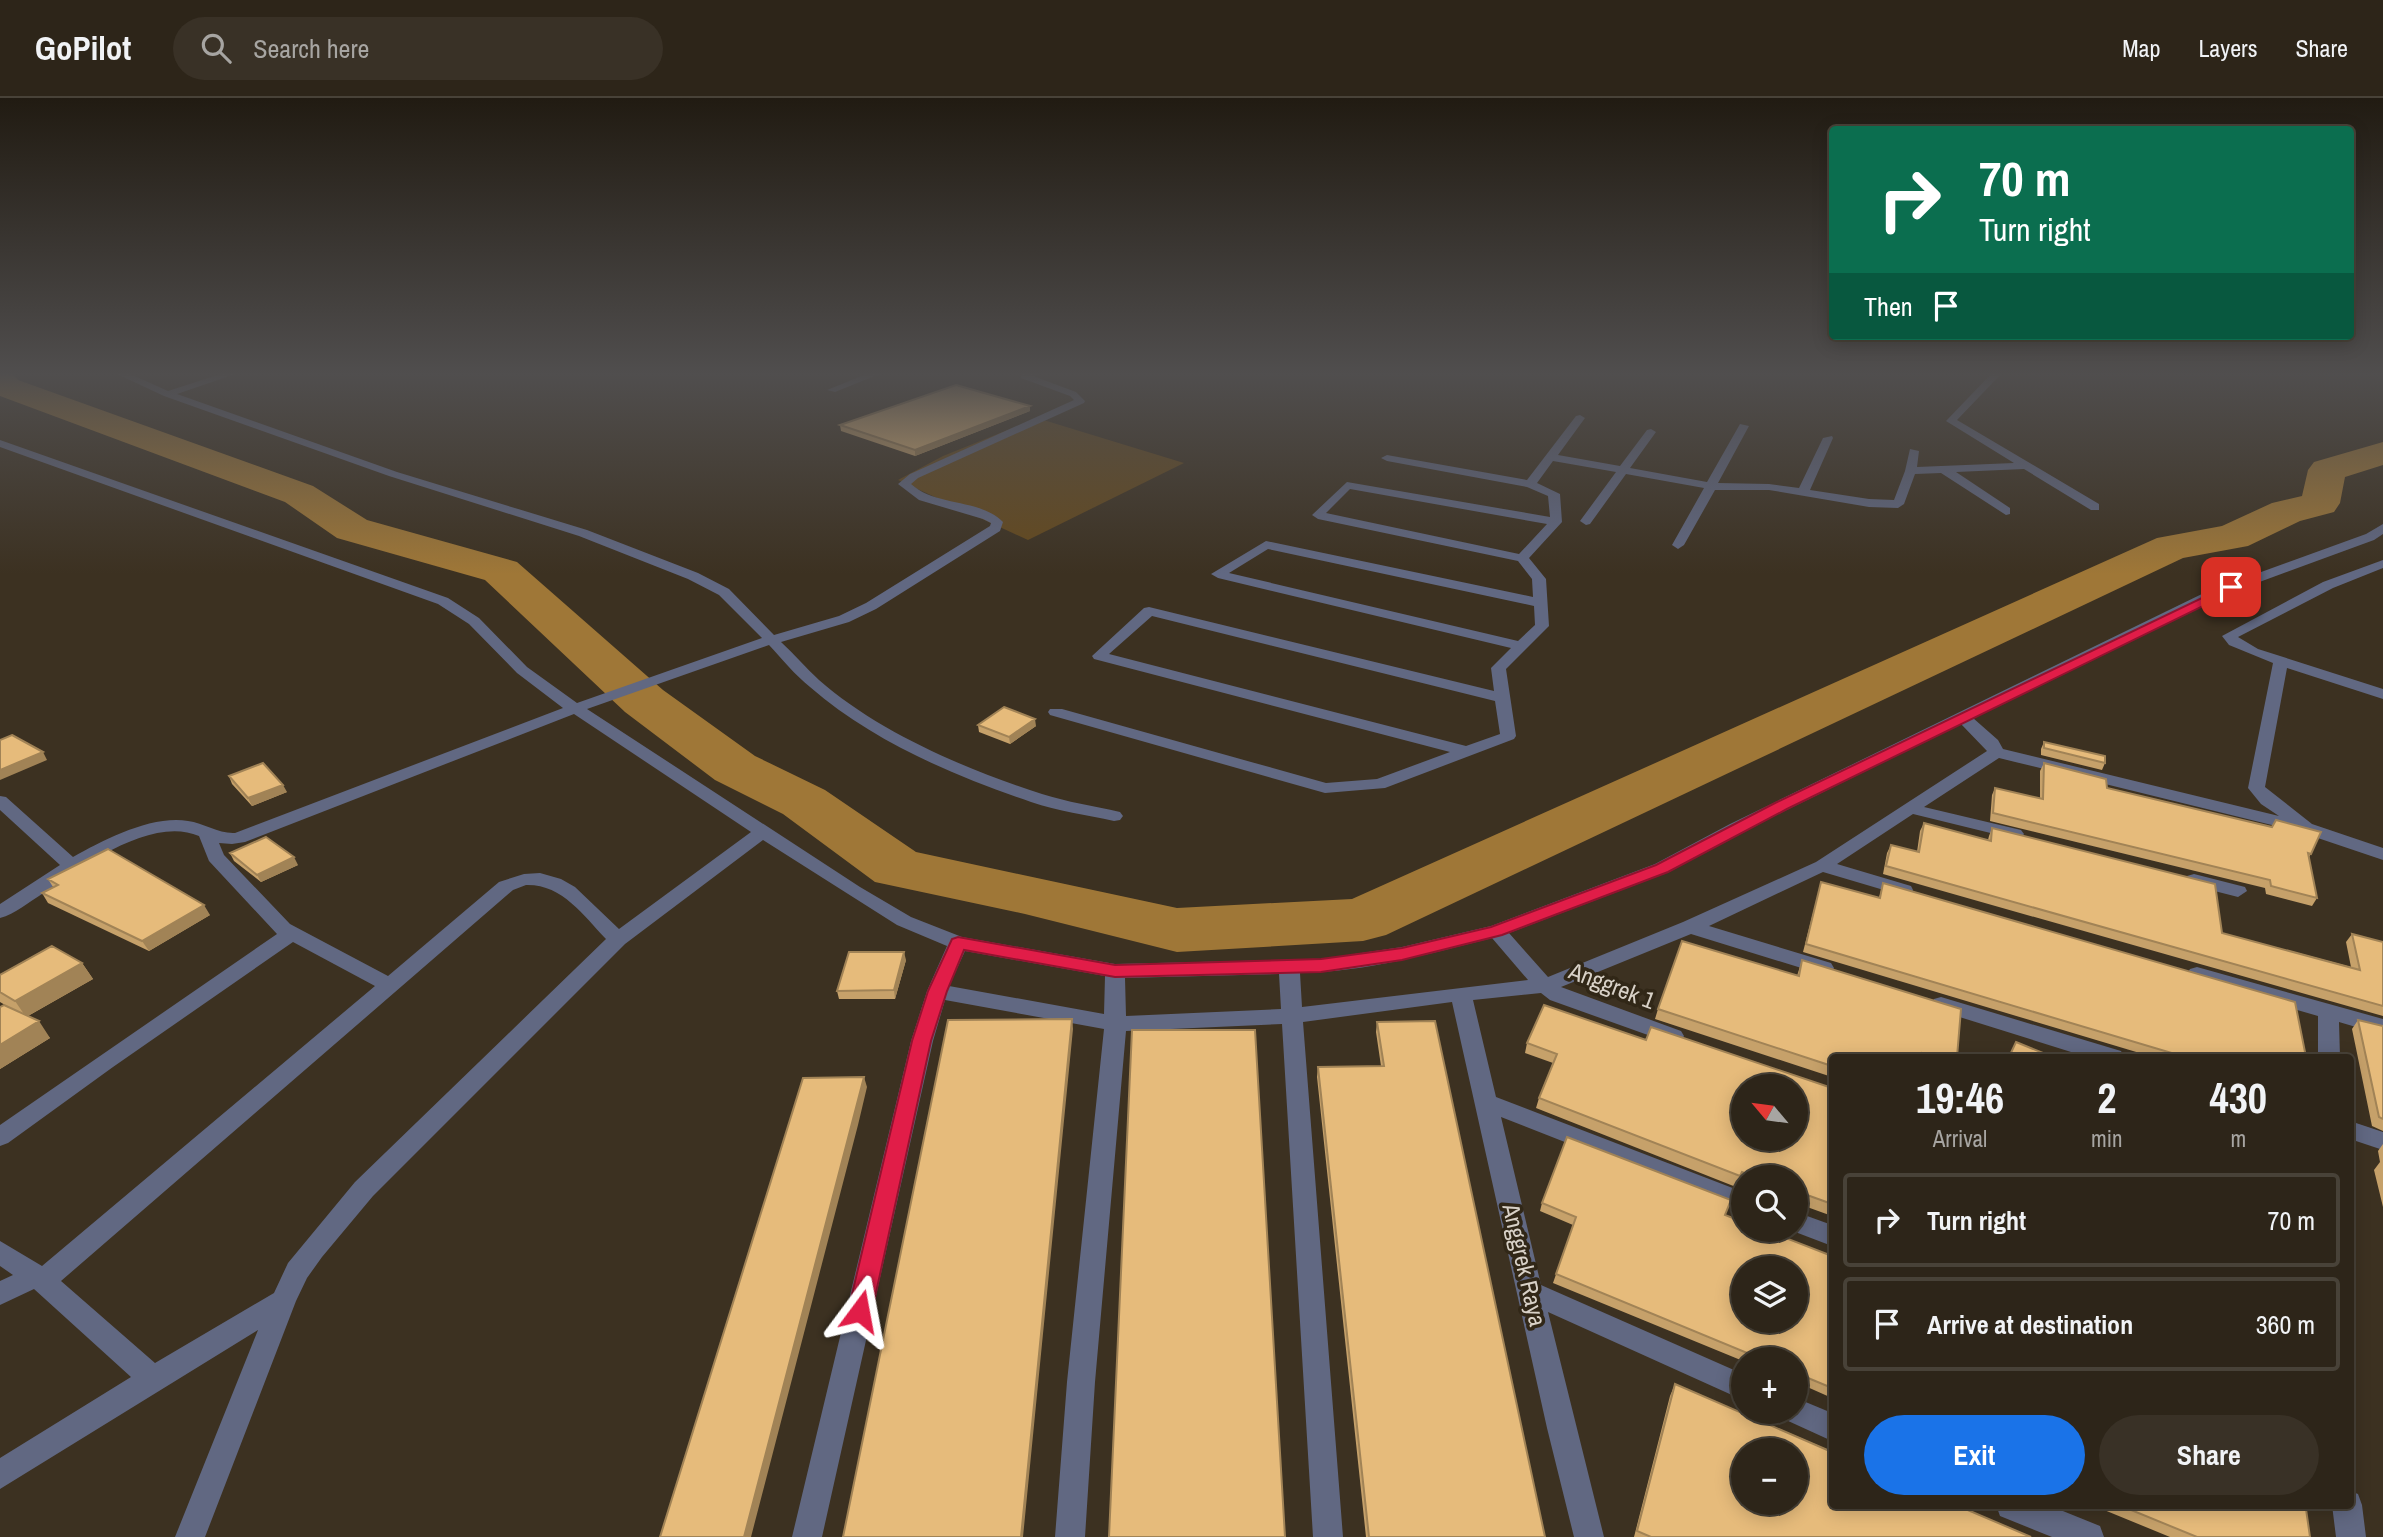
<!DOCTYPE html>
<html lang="en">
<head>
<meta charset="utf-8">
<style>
  body { margin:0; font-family:"Archivo Narrow",sans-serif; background:#393126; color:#f1f3f6; height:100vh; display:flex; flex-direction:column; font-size:26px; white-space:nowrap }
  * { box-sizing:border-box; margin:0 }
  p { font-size:23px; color:#a7a5a2 }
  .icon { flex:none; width:38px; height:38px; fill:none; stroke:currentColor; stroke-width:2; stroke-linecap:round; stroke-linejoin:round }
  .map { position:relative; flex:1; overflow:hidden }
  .details { position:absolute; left:1829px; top:956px; width:525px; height:455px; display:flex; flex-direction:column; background:#2d2519; border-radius:7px; box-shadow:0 4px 18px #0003,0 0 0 2px #484238 }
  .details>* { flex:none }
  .guide { position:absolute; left:1829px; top:28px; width:525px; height:214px; border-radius:7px; box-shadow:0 4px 18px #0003,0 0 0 2px #484238; background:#0b6e4f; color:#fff; overflow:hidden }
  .needle { width:46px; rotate:299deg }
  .controls { position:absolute; left:1731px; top:976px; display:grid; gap:14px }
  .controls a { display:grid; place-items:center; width:77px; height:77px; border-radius:50%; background:#2d2519; box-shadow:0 4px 18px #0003,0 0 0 2px #484238; font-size:35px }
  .pin { position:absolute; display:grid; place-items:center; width:60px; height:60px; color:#fff; margin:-30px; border-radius:14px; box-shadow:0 4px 10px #0006 }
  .me { position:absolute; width:77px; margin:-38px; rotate:13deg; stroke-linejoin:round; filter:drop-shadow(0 0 5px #0008) }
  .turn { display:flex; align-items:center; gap:24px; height:147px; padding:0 35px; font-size:32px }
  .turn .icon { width:91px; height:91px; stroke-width:2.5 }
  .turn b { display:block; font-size:49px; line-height:60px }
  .then { display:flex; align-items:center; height:66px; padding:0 35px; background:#0003; gap:14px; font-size:26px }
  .eta { display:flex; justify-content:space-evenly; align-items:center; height:119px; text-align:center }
  .eta b { font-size:42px; font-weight:700; line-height:49px }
  .cta { display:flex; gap:14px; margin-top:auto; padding:14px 35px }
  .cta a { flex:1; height:80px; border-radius:42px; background:#1a73e8; color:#fff; font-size:28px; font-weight:700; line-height:80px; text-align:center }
  .cta a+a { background:#393126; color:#f1f3f6 }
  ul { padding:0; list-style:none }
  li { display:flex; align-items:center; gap:21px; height:94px; margin:0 14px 10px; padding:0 21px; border:4px solid #484238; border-radius:7px }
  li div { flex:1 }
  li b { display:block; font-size:26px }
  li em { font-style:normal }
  header { display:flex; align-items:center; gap:42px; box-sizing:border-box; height:98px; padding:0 35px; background:#2d2519; border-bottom:2px solid #484238 }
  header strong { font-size:33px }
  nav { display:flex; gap:38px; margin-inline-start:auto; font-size:24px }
  .search { width:490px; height:63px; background:#393126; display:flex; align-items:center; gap:18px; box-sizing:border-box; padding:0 24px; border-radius:38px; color:#a7a5a2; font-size:26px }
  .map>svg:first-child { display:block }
  .green { fill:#65491c }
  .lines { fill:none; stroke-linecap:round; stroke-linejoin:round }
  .river { fill:#9f7737; fill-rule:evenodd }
  .minor { fill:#616882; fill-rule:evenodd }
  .wall { fill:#c6a16a }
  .shaded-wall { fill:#a18356 }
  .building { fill:#e6bb7b; stroke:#a18356; stroke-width:2; fill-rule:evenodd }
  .route { fill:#e11d48; stroke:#92132f; stroke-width:2 }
  .labels { text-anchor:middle; stroke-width:7; stroke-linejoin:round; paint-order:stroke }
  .near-street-label { font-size:24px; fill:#d8d1c7; stroke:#312717 }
</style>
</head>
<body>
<header>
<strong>GoPilot</strong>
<div class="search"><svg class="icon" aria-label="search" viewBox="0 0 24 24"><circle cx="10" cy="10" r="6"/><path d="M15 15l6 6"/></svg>Search here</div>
<nav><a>Map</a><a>Layers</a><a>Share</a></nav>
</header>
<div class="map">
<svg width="2383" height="1439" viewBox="0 0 2383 1439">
  <rect width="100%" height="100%" fill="#3c3121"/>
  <path class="green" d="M1037,320L1184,365L1028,442L898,382L943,358Z"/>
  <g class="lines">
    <path class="river" d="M0,275H12L18,282L313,388L367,422L517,464L663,592L755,658L825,692L916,754L1177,810L1352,801L2157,440L2222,428L2272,405L2302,398L2308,372L2314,364L2383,344V367L2345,379L2340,405L2334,414L2300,423L2248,448L2183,460L1386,837L1363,843L1177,854L1025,816L875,784L783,716L715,682L625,614L485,482L337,440L285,404L0,298Z"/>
    <path class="minor" d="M115,275H128L168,293L224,275H238L177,296L397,374L587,432L698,475L729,491L774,537L839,518L866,505L990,428L991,425L983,421L919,402L898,386L910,376L1074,302L1070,298L1021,280V276L1039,275L1033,278L1076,294L1085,303L1084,305L918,380L911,386C936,409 979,400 1003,424L1000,433L876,511L849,524L781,544C794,556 806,570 819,582C878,634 967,672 1042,696C1067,704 1094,708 1120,714L1123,718L1120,722L1114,723C1087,717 1058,713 1031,704C954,678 872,643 810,589C795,577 782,561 769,547L587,611L860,789L911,819L962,839L1115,866L1321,861L1402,849L1491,828L1655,766L1730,726L2206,494L2366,436L2383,426V436L2374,442L2216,500L1973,620L1998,642L2003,651L2279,718L2261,706L2248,690L2273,565L2229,547L2222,538L2323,484L2383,462V470L2333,490L2238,539L2258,551L2383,591V601L2287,570L2265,689L2312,726L2383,750V762L2300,734L1999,660L1924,709L2021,732L2024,736L2021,740L2015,741L1913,716L1837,766L1911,788L1913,792L1911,796L1904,798L1823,774L1709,828L1831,865L1834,870L1831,875L1824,877L1691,836L1561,889L1681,933L1684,938L1681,943L1673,946L1550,902L1541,895L1473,902L1496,999L1743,1094V1114L1501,1019L1541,1187L1743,1276V1302L1548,1214L1604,1439H1574L1547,1330L1452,904L1303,924L1343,1439H1313L1282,926L1126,933L1095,1284L1085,1439H1055L1067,1284L1104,931L945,902L933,943L822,1439H792L911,943L927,893L947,848L897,827L763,742L625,846L373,1098L322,1159L307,1180L296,1203L205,1439H175L258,1232L0,1391V1360L131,1279L34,1191L0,1207V1183L13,1177L0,1168V1143L42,1168L375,888L293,844L113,969L8,1045L0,1048V1027L277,836L209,763L199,738C151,717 80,770 42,796C29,804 15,816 0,820V806L60,767L0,712V698L6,699L73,759C104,742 151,717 188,723C204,725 219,736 235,735L563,610L517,575L469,526L438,506L0,349V342L448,500L479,520L527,569L577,605L762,540L719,497L688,481L579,438L389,378L164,298ZM574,616L751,734L619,831L575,789L561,781L540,775L524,776L499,784L388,878L290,826L224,757L219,745L232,746L245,744ZM1961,626L1987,653L1816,764L1683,824L1548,879L1509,835L1669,774L1742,734ZM526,787C562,786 583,817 606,841L355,1084L288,1165L274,1195L155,1265L61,1183L513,792ZM1492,840L1528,882L1302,909L1300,875C1365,874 1429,856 1492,840ZM965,853L1105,878L1104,916L949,888ZM1279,876L1281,911L1126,918L1125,880Z
      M869,275H882L835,294L827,292Z
      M1992,275H2002L1957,322L2099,406V412H2091L2024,371L1956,374L2010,410V416L2006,417L1941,375L1915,376L1904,406L1898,410L1869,409L1769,392H1715L1684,447L1678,451L1672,447L1704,390L1626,376L1590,426L1586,427L1580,423L1616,374L1553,363L1537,385L1560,396L1562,424L1529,460L1546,481L1549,528L1506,571L1516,638L1514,641L1385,690L1325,695L1050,617L1048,614L1050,611H1062L1326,685L1377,681L1450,654L1094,561L1092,558L1144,510L1149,509L1494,593L1491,570L1511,550L1218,480L1211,476L1266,443L1533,499L1532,481L1518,463L1318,421L1312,417L1347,384L1550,419L1548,398L1527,389L1387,363L1381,360L1387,357L1527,382L1576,318L1580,317L1585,320L1558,357L1620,368L1647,332L1651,331L1656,334L1630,370L1707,384L1740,326L1749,328L1718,385L1769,386L1799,390L1823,340L1832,338L1833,340L1810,392L1869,401L1894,402L1905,373L1910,351L1919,353L1917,369L2014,365L1946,323ZM1350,391L1547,426L1519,456L1326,415ZM1268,451L1534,508L1535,527L1518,543L1229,475ZM1152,518L1495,603L1500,636L1466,648L1109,556Z
      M2194,776L2245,789L2247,793L2238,799L2187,786L2185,782L2187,778Z
      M2197,869L2383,921V937L2339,924L2340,959H2318V918L2190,881L2187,876L2190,871Z
      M1941,899L2121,953L2124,959H2087L1934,911L1931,906L1934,901Z
      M2350,1023L2383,1034V1052L2350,1041Z
      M1796,1114L1832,1127V1148L1790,1132H1796Z
      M1796,1300L1832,1315V1343L1786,1322L1782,1314H1796Z
      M2350,1393L2358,1396L2362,1407L2366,1439H2336L2332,1407H2350Z
      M1996,1407H2048L2100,1428L2104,1439H2052L2000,1418Z"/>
  </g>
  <path class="wall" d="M1030,313L915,358L841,333L840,327Z
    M978,627L1036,628L1010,646L979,634Z
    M2044,644L2105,665L2102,672L2041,657V651Z
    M2044,665L2107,690L2311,756L2309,759L2317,800L2312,808L2266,796L2265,790L1990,723L1992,697L1995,690L2040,701V673Z
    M229,678L287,694L252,708L232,686Z
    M1924,725L1988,742L1989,738L1992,730L2222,835L2351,869L2346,844L2352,836L2383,844V918L1883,776L1887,755L1891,747L1917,754L1920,733Z
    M230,755L298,767L261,784L234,763Z
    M48,781L210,817L149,853L48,805L42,795L53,789Z
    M1821,784L1879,800L1883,785L2306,959H2153L1803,854Z
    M906,862L895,901H839L837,893Z
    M1802,862L1957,959H1832V979L1655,921L1658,911L1797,878Z
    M82,865L93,881L28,918L50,940L0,971V909L10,910L0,904V877Z
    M2358,922L2383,928V1033L2372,1028L2352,931Z
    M1377,924L1545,1439H1366L1317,979L1318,969L1381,968L1376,934Z
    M1646,942L1832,990V1118L1796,1105V1080H1743V1086L1738,1084L1736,1089L1536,1010L1539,1000L1553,965L1525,955L1527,945Z
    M2383,1046V1109L2374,1072L2380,1064L2378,1053Z
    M1542,1105L1725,1117L1832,1158V1300L1796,1284V1262H1743V1263L1553,1185L1573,1127L1540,1113Z
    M1675,1286L2031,1439H1634L1670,1298Z
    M2092,1407H2296L2310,1439H2170Z"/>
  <path class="shaded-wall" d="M1030,308V313L915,358V352Z
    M1035,621L1036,628L1010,646L1009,639Z
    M43,654L47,662L0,682V672Z
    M283,687L287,694L252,708L248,700Z
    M294,759L298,767L261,784L257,777Z
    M204,807L210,817L149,853L142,843Z
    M904,854L906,862L895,901L894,892Z
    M82,865L93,881L26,919L15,903Z
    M1072,921L1073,931L1023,1439H1021Z
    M39,923L50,940L0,971V947Z
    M864,979L867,989L858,1027L751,1439H744Z"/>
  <path class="building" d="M956,287L1030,308L915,352L840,327Z
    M1004,609L1035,621L1009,639L978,627Z
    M12,637L43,654L0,672V642Z
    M2044,644L2105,658V665L2044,650Z
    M263,665L283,687L248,700L229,678Z
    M2044,665L2106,681L2107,690L2272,729L2276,722L2321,734L2311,756L2308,755L2317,800L2271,788L2270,782L1993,715L1995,690L2043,701Z
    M1924,725L1991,743L1992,730L2215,786L2222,835L2360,872L2352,836L2383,844V908L1886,768L1891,747L1919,754Z
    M266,739L294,759L257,777L230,755Z
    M108,751L204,807L142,843L42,795L58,787L48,781Z
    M1821,784L1880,800L1883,785L2295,904L2306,959H2185L1806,846Z
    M1682,843L1799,878L1802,862L1961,911L1957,959H1935L1922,955L1921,959H1832V968L1658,911Z
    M52,848L82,865L15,903L0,894V877Z
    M849,854H904L894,892L837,893Z
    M4,907L39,923L0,947V909Z
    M1544,907L1646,942L1651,929L1832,990V1106L1796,1093V1080H1758L1742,1074L1740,1078L1539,1000L1557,956L1527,945ZM1743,989H1796V1041H1743Z
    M1072,921L1021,1439H843L948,922Z
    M2358,922L2383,928V1021L2379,1019Z
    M1435,923L1545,1439H1369L1318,969L1384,968L1377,924Z
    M1132,932H1255L1285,1439H1109Z
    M2016,944L2053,959H2009Z
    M864,979L744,1439H660L803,980Z
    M1567,1039L1731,1102L1725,1117L1743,1124V1132H1765L1832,1158V1290L1796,1275V1262H1764L1556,1176L1576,1119L1542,1105ZM1743,1171H1796V1223H1743Z
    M1675,1286L1832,1354V1407H1956L2031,1439H1651L1637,1433ZM1743,1353H1796V1405H1743Z
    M2119,1407H2296L2306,1411L2310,1439H2197Z"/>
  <linearGradient id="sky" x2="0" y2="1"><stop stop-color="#211b12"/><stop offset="0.58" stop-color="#504e4e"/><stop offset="1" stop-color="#504e4e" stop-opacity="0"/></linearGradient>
  <rect width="2383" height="476" fill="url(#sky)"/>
  <path class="route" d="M2231,486L2236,487V492L1787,711L1668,774L1502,837L1402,862L1321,874L1115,879L964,852L947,893L931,943L872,1213L869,1221L860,1224L852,1221L848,1213L912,943L928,893L952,841L958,839L1115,867L1321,861L1402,850L1491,829L1656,767L1775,705Z"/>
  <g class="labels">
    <g class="near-street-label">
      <text transform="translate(1612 888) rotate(21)" y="8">Anggrek 1</text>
      <text transform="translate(1524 1167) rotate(77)" y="8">Anggrek Raya</text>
    </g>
  </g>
</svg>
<div class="controls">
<a><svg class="needle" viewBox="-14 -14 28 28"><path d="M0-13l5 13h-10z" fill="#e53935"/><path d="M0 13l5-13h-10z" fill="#a7a5a2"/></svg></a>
<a><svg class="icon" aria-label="search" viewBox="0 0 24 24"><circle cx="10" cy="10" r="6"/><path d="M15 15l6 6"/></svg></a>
<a><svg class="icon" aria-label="layers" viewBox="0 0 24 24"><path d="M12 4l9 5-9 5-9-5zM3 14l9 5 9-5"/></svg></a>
<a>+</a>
<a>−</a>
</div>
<div class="pin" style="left:2231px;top:489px;background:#d93025"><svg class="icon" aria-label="arrive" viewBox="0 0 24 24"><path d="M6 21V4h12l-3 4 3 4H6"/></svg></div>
<svg class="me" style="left:860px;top:1213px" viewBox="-20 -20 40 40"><path d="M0-17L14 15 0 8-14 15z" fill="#e11d48" stroke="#fff" stroke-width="4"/></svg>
<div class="guide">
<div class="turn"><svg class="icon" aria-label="right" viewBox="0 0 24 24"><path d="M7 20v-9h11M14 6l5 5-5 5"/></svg><div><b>70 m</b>Turn right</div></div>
<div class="then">Then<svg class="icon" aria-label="arrive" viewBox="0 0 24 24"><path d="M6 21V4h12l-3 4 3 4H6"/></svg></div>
</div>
<section class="details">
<div class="eta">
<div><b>19:46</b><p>Arrival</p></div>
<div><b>2</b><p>min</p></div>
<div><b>430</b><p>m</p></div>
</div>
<ul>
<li><svg class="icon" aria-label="right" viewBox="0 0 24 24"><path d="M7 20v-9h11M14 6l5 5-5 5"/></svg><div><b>Turn right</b></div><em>70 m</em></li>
<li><svg class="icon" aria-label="arrive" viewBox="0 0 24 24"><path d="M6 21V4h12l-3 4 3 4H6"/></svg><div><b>Arrive at destination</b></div><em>360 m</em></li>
</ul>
<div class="cta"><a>Exit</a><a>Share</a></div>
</section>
</div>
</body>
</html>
